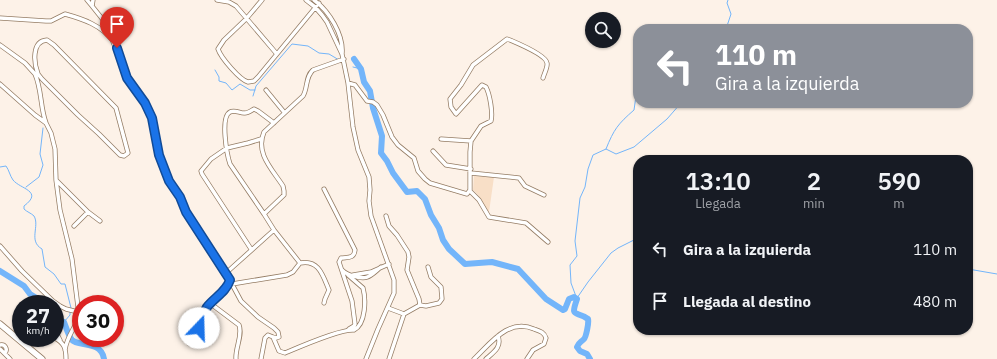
<!DOCTYPE html>
<html lang="es">
<head>
<meta charset="utf-8">
<style>
  body { margin:0; font-family:"IBM Plex Sans",sans-serif; background:#242831; color:#f1f3f6; height:100vh; display:flex; flex-direction:column; font-size:15px; white-space:nowrap }
  * { box-sizing:border-box; margin:0 }
  p { font-size:13px; color:#9ea1a6 }
  .icon { flex:none; width:22px; height:22px; fill:none; stroke:currentColor; stroke-width:2; stroke-linecap:round; stroke-linejoin:round }
  .map { position:relative; flex:1; overflow:hidden }
  .side { position:absolute; left:633px; top:155px; width:340px; height:180px; display:flex; flex-direction:column; background:#171b24; border-radius:16px; box-shadow:0 1px 3px #0004 }
  .side>* { flex:none }
  .guide { position:absolute; left:633px; top:24px; width:340px; height:84px; border-radius:16px; box-shadow:0 1px 3px #0004; background:#8c9099; color:#fff; overflow:hidden }
  .controls { position:absolute; left:585px; top:12px; display:grid; gap:8px }
  .controls a { display:grid; place-items:center; width:36px; height:36px; border-radius:50%; background:#171b24; box-shadow:0 1px 3px #0004; font-size:20px }
  .speed { position:absolute; left:12px; top:295px; display:flex; gap:8px; font-size:20px; font-weight:700; text-align:center }
  .speed>* { display:grid; place-content:center; width:52px; height:52px; border-radius:50%; background:#171b24; box-shadow:0 1px 3px #0004; line-height:1 }
  .speed small { font-size:10px; font-weight:400 }
  .speed .limit { border:6px solid #d22; background:#fff; color:#111 }
  .pin { position:absolute; display:grid; place-items:center; width:34px; height:34px; color:#fff; margin:-41px -17px; border-radius:50% 50% 50% 0; rotate:-45deg; box-shadow:0 0 4px #0007 }
  .pin .icon { rotate:45deg }
  .me { position:absolute; width:44px; margin:-22px; rotate:21deg; stroke-linejoin:round; filter:drop-shadow(0 0 3px #0008) }
  .turn { display:flex; align-items:center; gap:14px; height:84px; padding:0 16px; font-size:18px }
  .turn .icon { width:52px; height:52px; stroke-width:2.5 }
  .turn b { display:block; font-size:28px; line-height:34px }
  .eta { display:flex; justify-content:space-evenly; align-items:center; height:68px; text-align:center }
  .eta b { font-size:24px; font-weight:600; line-height:28px }
  ul { padding:0; list-style:none }
  li { display:flex; align-items:center; gap:12px; height:52px; padding:0 16px }
  li div { flex:1 }
  li b { display:block; font-size:15px }
  li em { font-style:normal }
  .map>svg:first-child { display:block }
  .green { fill:#f8dfc7 }
  .lines { fill:none; stroke-linecap:round; stroke-linejoin:round }
  .stream { stroke:#73b5fa; stroke-width:1 }
  .river { stroke:#73b5fa; stroke-width:6 }
  .minor-casing { stroke:#947c64; stroke-width:5 }
  .primary-casing { stroke:#947c64; stroke-width:7 }
  .minor { stroke:#fff; stroke-width:3.5 }
  .primary { stroke:#fff; stroke-width:5.5 }
  .route-casing { stroke:#114b97; stroke-width:10 }
  .route { stroke:#1a73e8; stroke-width:7 }
</style>
</head>
<body>
<div class="map">
<svg width="997" height="359" viewBox="0 0 997 359">
  <rect width="100%" height="100%" fill="#fdf2e8"/>
  <path class="green" d="M474,176L494,177L489,212C482,206 482,197 473,190Z"/>
  <g class="lines">
    <path class="stream" d="M726,29L731,14L727,3L728,0
      M353,67L361,69
      M215,70L219,77V81L226,83L232,90L240,84L250,90H255
      M253,96L256,86L292,44L308,46L319,53L329,54L339,60
      M606,149C614,129 618,124 634,110L636,96L638,95
      M0,167L6,166C9,170 10,176 13,180C20,189 44,191 24,206V209C27,212 31,213 34,216C40,226 28,241 42,249L45,267L54,274L61,284H65L71,308
      M26,187L39,177L43,165L40,154L43,128
      M968,269L997,274
      M577,298L588,282L611,253L618,248L638,238
      M577,299L571,283L570,265L577,256L575,241L580,198L585,187L588,169L593,155L606,149L616,154L634,147L667,119L681,103
      M64,322L70,315V311"/>
    <path class="river" d="M354,59L361,69L364,82L370,91L373,108L382,136L381,153L387,161L393,173L407,192L417,191L425,199L431,215L439,228L443,240L449,249L465,264L492,262L518,269L546,299L563,310L565,309L569,299L574,297L577,299C570,319 576,310 588,319C589,323 586,337 584,339C580,343 580,341 577,347L580,351L587,354L590,359
      M0,271L24,286L30,294L46,304
      M55,311L58,316L59,320L64,322C66,327 68,335 72,340C78,347 101,340 104,359"/>
    <defs>
      <path id="minor" d="M87,0L92,6
        M93,0L92,6L108,26L113,35V42L120,58L127,78L148,108L153,123L156,143L162,163L169,181L180,197L186,212L226,273L241,301L258,317L274,328L278,332L279,337L276,338L273,337
        M217,0L229,2L236,6L276,53
        M262,0L246,19L224,40L218,49C221,58 240,80 248,82L254,81L258,77L319,3
        M306,0L315,7L322,15L327,22L342,54L348,83L353,127L358,150L369,177L370,190L369,201L371,216L394,280V293L378,329L366,359
        M314,0C329,11 344,35 342,54
        M0,18L46,21H51L65,14C83,19 101,25 113,41
        M0,45L25,63L35,74
        M38,74C34,64 31,41 47,40L54,45L116,108L128,153L124,156L120,155L99,134L78,115L42,79L38,74H35C42,90 40,107 46,123
        M348,83L355,85L367,101L373,102L377,105L383,115L392,137L398,145L414,158L418,171L425,179L430,183L467,194L470,190V152L471,141L481,126L491,121C493,113 490,95 486,87L482,85L456,114L451,107L450,99L461,85L473,65L507,39L510,40C517,43 546,55 547,63C548,67 544,74 543,78
        M0,84L35,115L46,123L51,133L55,149L56,180L88,212
        M266,90L284,112
        M441,139L471,141
        M433,151L446,165L471,169
        M471,173L519,178L525,186L544,195
        M56,180L60,210L72,259L79,315C76,328 67,335 65,350
        M324,189L355,250C354,259 348,257 341,258L339,262L352,301L355,324L354,326L349,329
        M470,191L479,200L489,217L526,223L548,242
        M264,214L230,164C227,155 220,117 230,112C235,109 241,114 245,113C248,113 252,110 254,109L258,111L274,123
        M386,216L389,226L397,235L408,252L409,257L407,270L419,299L420,305L426,306L439,303L442,299L441,287L431,277L428,267
        M74,226L88,212L100,221
        M274,230L264,214L284,195V191L283,186C272,169 255,153 264,132L303,96C308,88 305,77 313,70L344,59
        M0,246L22,271L53,301L60,306L66,309L78,312
        M251,249L202,174L201,171L211,159L227,148L248,143L261,139
        M300,263C319,259 323,276 329,290L325,299L324,303
        M342,270C346,274 349,275 354,276C368,281 371,275 381,267
        M226,273L274,230L300,263L293,272L287,275L232,284
        M353,275L371,272L389,264
        M30,303L31,304
        M211,304L239,325C243,335 235,348 236,359
        M388,308L404,314L389,359
        M404,314L420,305
        M55,330L60,340
        M55,338C64,343 66,348 66,359
        M189,344L186,338C188,332 194,332 199,328C202,321 203,314 207,307C215,297 226,292 230,280
        M0,345C5,344 8,349 5,353
        M0,349L10,359
        M261,359L265,338L268,335L273,337L279,351L285,353C299,347 340,329 354,330C366,324 366,299 363,288L348,275
        M474,359C491,343 508,318 534,329C540,331 544,332 546,338L544,344L533,350L527,359
        M486,359C494,352 502,347 498,336"/>
      <path id="primary" d="M0,324L42,359"/>
    </defs>
    <use href="#minor" class="minor-casing"/>
    <use href="#primary" class="primary-casing"/>
    <use href="#minor" class="minor"/>
    <use href="#primary" class="primary"/>
  </g>
  <g class="lines">
    <defs>
      <path id="route" d="M117,48L127,78L145,103L152,118L159,155L169,181L180,197L186,212L230,280C226,292 215,297 207,307C203,314 202,321 199,328"/>
    </defs>
    <use href="#route" class="route-casing"/>
    <use href="#route" class="route"/>
  </g>
</svg>
<div class="controls">
<a><svg class="icon" aria-label="search" viewBox="0 0 24 24"><circle cx="10" cy="10" r="6"/><path d="M15 15l6 6"/></svg></a>
</div>
<div class="speed"><div>27<small>km/h</small></div><div class="limit">30</div></div>
<div class="pin" style="left:117px;top:48px;background:#d93025"><svg class="icon" aria-label="arrive" viewBox="0 0 24 24"><path d="M6 21V4h12l-3 4 3 4H6"/></svg></div>
<svg class="me" style="left:199px;top:328px" viewBox="-20 -20 40 40"><circle r="19" fill="#fff"/><path d="M0-13L10 11 0 6-10 11z" fill="#1a73e8"/></svg>
<div class="guide">
<div class="turn"><svg class="icon" aria-label="left" viewBox="0 0 24 24"><path d="M17 20v-9H6M10 6l-5 5 5 5"/></svg><div><b>110 m</b>Gira a la izquierda</div></div>
</div>
<section class="side">
<div class="eta">
<div><b>13:10</b><p>Llegada</p></div>
<div><b>2</b><p>min</p></div>
<div><b>590</b><p>m</p></div>
</div>
<ul>
<li><svg class="icon" aria-label="left" viewBox="0 0 24 24"><path d="M17 20v-9H6M10 6l-5 5 5 5"/></svg><div><b>Gira a la izquierda</b></div><em>110 m</em></li>
<li><svg class="icon" aria-label="arrive" viewBox="0 0 24 24"><path d="M6 21V4h12l-3 4 3 4H6"/></svg><div><b>Llegada al destino</b></div><em>480 m</em></li>
</ul>
</section>
</div>
</body>
</html>
